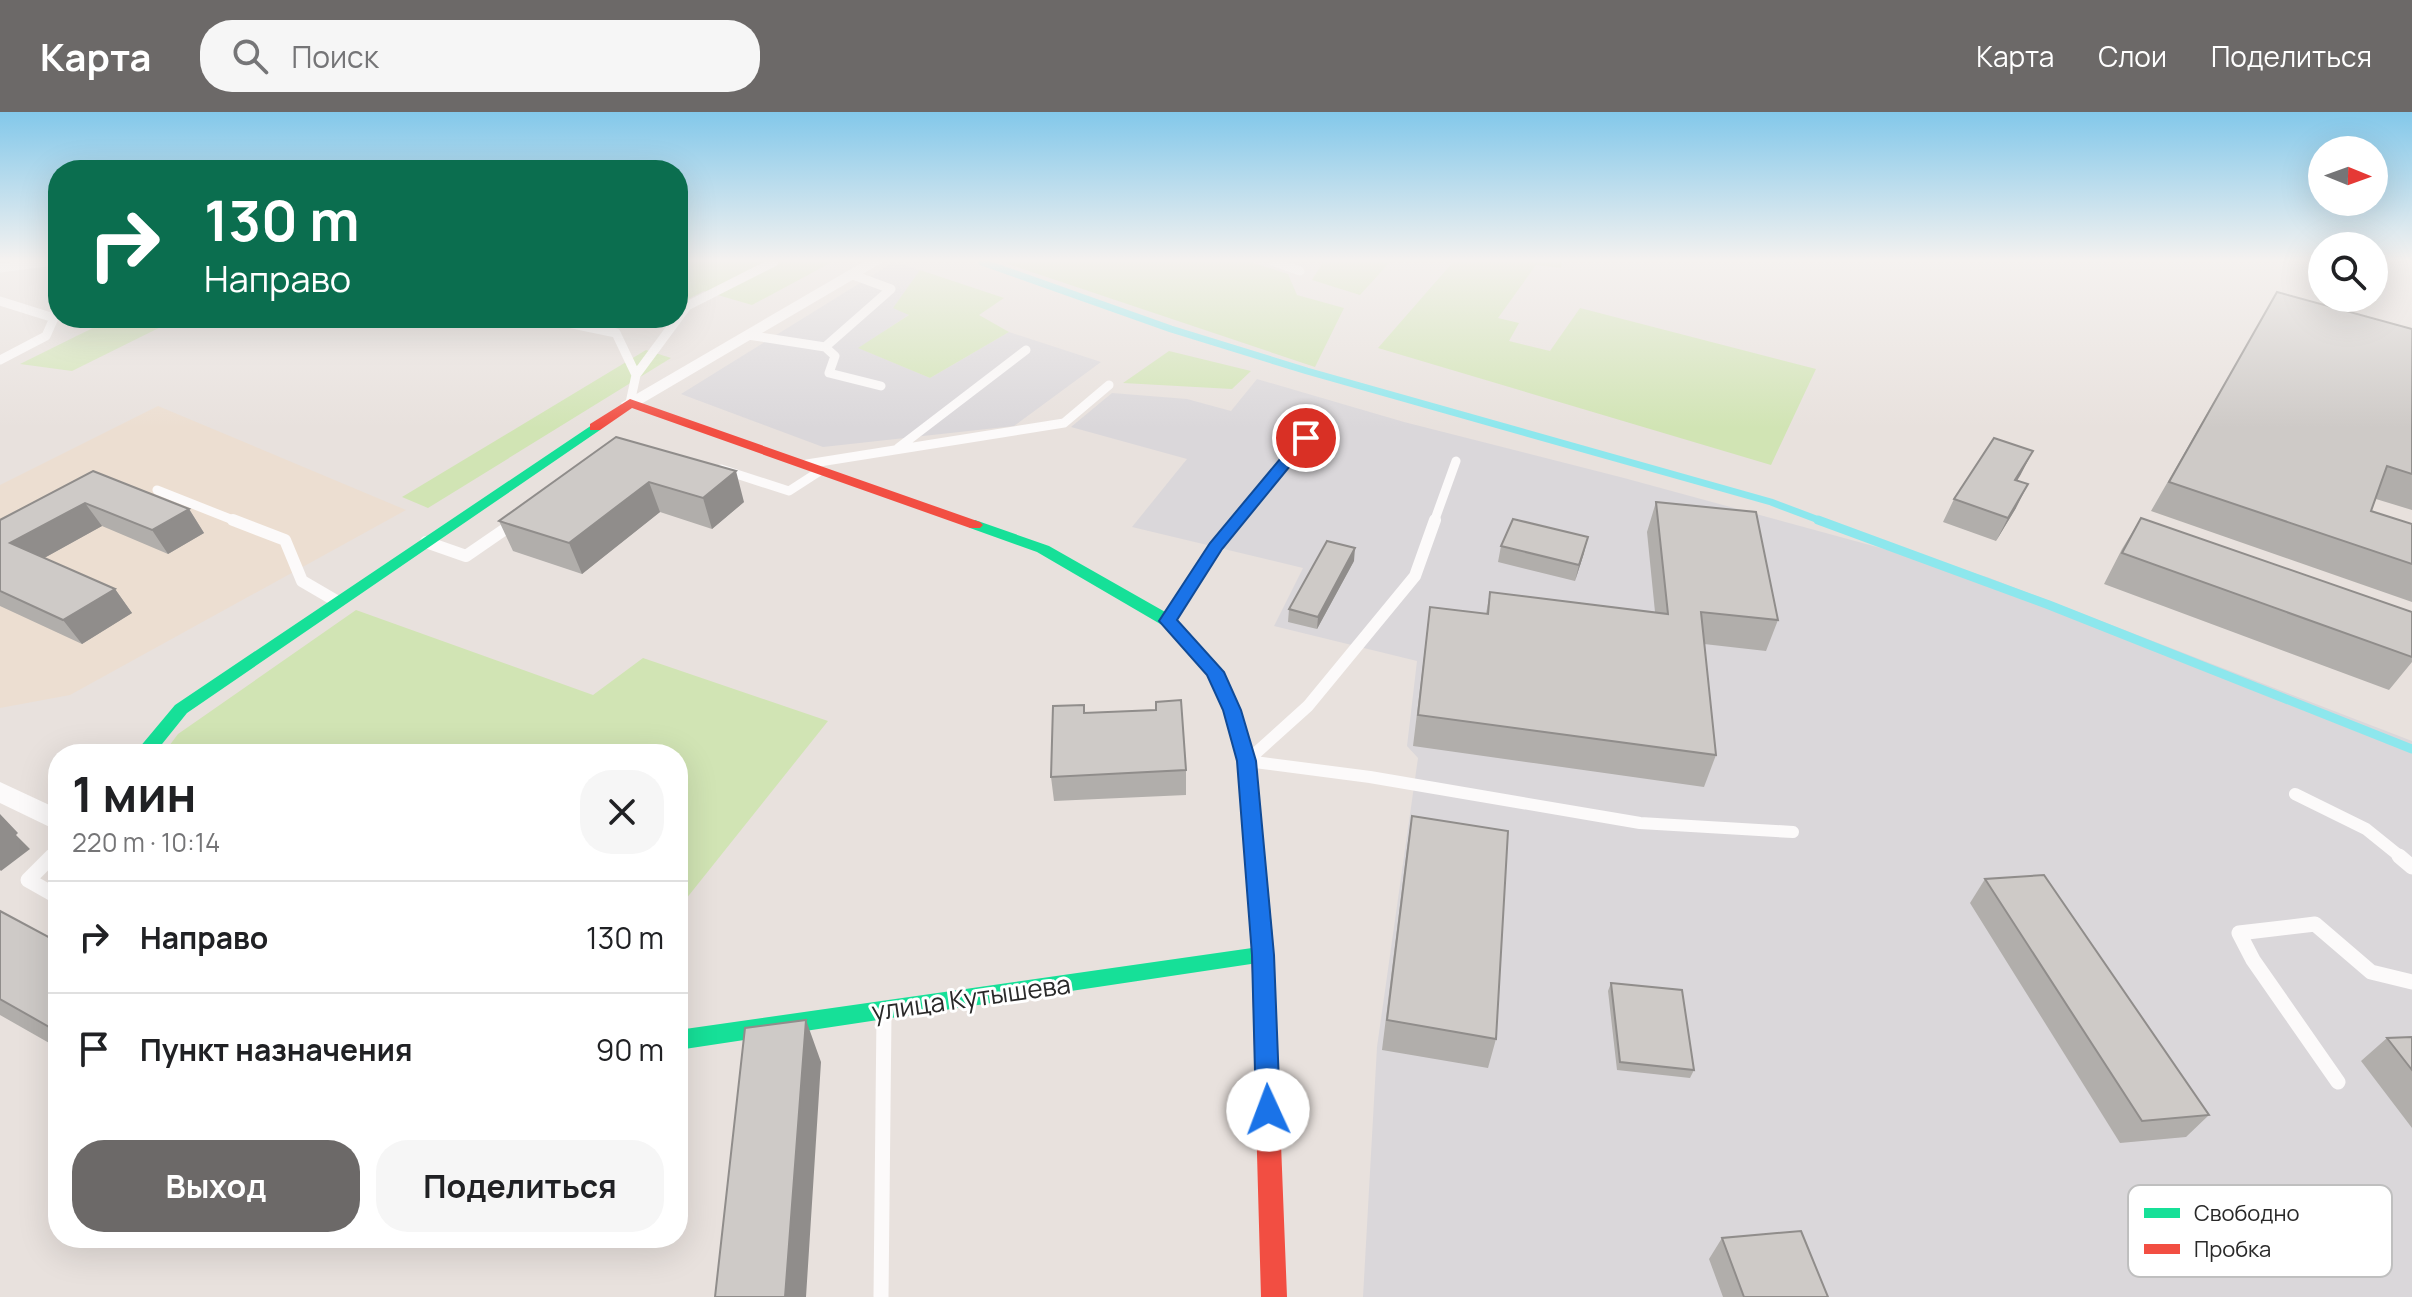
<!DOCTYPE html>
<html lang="ru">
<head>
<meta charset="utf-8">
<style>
  body { margin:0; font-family:Manrope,sans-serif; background:#f6f6f6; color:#202124; height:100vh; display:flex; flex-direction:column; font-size:30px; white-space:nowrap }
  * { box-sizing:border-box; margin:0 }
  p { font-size:26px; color:#757577 }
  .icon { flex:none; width:44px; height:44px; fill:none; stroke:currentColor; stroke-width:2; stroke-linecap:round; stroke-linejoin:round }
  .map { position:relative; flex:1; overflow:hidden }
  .sheet { position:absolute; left:48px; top:632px; width:640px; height:504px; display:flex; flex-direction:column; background:#fff; border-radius:32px; box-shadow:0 8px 32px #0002 }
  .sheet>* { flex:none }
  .guide { position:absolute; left:48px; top:48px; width:640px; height:168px; border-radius:32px; box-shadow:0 8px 32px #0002; background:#0b6e4f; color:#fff; overflow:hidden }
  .needle { width:52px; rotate:91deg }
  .tools { position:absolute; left:2308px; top:24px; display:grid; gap:16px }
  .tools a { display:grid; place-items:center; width:80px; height:80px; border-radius:50%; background:#fff; box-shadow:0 8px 32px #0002; font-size:40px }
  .pin { position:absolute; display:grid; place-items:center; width:68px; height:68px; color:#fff; margin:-34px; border:4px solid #fff; border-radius:50%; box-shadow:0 2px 8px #0007 }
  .me { position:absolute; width:88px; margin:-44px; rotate:358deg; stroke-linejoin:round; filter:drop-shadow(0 0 6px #0008) }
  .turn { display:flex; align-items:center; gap:28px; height:168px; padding:0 24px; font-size:36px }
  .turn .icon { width:104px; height:104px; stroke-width:2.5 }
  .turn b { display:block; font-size:56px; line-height:68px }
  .round { display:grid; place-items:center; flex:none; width:84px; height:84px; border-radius:32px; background:#f6f6f6 }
  .head { display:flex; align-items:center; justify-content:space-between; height:136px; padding:0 24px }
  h1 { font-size:48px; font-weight:700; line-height:60px }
  .action { display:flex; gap:16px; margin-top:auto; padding:16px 24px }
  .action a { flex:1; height:92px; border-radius:32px; background:#6c6968; color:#fff; font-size:32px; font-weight:700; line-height:92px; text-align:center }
  .action a+a { background:#f6f6f6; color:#202124 }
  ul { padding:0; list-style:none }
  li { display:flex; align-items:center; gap:24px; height:112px; padding:0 24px; border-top:2px solid #e0e0e0 }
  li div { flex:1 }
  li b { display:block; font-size:30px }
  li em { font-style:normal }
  header { display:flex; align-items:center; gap:48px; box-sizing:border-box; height:112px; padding:0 40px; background:#6c6968; color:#fff }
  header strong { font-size:38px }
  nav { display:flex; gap:44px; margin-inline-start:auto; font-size:28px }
  .search { width:560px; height:72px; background:#f6f6f6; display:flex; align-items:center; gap:20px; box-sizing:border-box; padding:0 28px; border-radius:32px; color:#757577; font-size:30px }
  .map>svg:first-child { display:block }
  .industrial { fill:#dad7da }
  .education { fill:#ecded1 }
  .green { fill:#d1e4b4 }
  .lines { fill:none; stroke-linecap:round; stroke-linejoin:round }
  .stream-far1 { stroke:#8de7ed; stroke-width:7 }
  .stream { stroke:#8de7ed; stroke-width:9 }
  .lane-far2 { stroke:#fcfafa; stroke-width:9 }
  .lane-far1 { stroke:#fcfafa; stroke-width:12 }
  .lane { stroke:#fcfafa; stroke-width:15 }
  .street { fill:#fcfafa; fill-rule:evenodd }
  .fast { fill:#16e098; fill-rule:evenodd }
  .jam { fill:#f24e42; fill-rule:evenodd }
  .wall { fill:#b1aeab }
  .shaded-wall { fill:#908d8b }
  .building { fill:#cecac7; stroke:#908d8b; stroke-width:2 }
  .route { fill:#1a73e8; stroke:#114b97; stroke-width:2 }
  .labels { text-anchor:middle; stroke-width:6; stroke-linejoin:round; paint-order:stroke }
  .near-street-label { font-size:26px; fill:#292929; stroke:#fff }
  .key { fill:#fff; stroke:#bfbfbf; stroke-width:2 }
  .key-label { font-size:22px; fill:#292929 }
</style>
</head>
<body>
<header>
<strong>Карта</strong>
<div class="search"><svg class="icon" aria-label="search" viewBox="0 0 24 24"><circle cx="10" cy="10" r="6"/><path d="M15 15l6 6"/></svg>Поиск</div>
<nav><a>Карта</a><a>Слои</a><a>Поделиться</a></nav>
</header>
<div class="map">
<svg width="2412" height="1185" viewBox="0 0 2412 1185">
  <rect width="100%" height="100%" fill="#e8e1dd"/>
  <path class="industrial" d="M894,150L920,158L894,196L910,202L859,236L930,266L1009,220L1101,250L1014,314L823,335L681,282Z
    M1257,267L1404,310L1624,366L1987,465L2412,629V1185H1363L1377,935L1418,646L1407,634L1417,549L1274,514L1303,456L1132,415L1187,347L1071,315L1112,281L1187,287L1231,299Z"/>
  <path class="education" d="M158,294L406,398L70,583L0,596V373Z"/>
  <path class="green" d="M678,150H832L752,193L704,179L678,192Z
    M1002,150H1251L1288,162L1297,183L1344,196L1315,255Z
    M1323,150H1390L1360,183L1312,168Z
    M1453,150H1562L1561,156L1536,153L1498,206L1519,211L1509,229L1550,239L1580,196L1816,257L1771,353L1378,236Z
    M920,158L1004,186L979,203L1009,220L930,266L858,236L909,203L893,196Z
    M113,206H179L72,259L20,252Z
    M646,238L671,246L428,396L402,385Z
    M1169,239L1251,259L1232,277L1123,271Z
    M356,498L593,583L643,546L828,609L678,797V642H163L178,622Z"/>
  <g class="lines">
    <path class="stream-far1" d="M982,150L1171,217L1307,259L1771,390L1824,410"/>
    <path class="stream" d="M1818,408L2049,493L2412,637"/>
    <path class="lane-far2" d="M1274,150L1300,159
      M0,156L46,150
      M0,189L54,206L46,224L0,248
      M544,206L616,221L636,263L630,291
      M748,223L825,235L891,177L853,163
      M825,235L835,244L829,261L881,274
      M636,263L687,194L774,150
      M898,336L1026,238
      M807,352L1064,311L1109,273
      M721,357L789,379L820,359
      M157,378L238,410
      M1236,410L1324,304
      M1434,410L1456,349"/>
    <path class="lane-far1" d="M233,408L285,428L302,469L338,490
      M1435,408L1415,464L1308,594L1247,649L1370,665L1640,711L1793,720
      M426,430L466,444L517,409
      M1168,509L1216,434L1238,408
      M2295,682L2366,717L2402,746
      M50,746L58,738"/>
    <path class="lane" d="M52,744L28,768L58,785
      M2399,744L2412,755
      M2338,970L2253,848L2239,821L2315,812L2371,860L2412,870
      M881,1185L884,902"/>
    <path class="street" d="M863,150H883L636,295H624L621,291Z
      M0,670L58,697V719L0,691Z"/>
    <path class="fast" d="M595,311L600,312V318L187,601L154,642H134L175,593Z
      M975,408L1049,434L1174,505L1221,556L1241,598L1256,649L1273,827L1265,835L1271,837L1274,843L1271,849L678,938V918L1259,835L1251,827L1238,649L1223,598L1207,563L1162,513L1037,440L970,416L967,413L970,410Z"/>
    <path class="jam" d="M630,287L980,410L983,413L980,416H970L632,296L600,318H590V312Z
      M1262,818L1270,821L1273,827L1287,1185H1261L1251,827L1254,821Z"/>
  </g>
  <path class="wall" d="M2277,180L2412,217V398L2376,387L2371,399L2412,412V490L2151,399Z
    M616,325L744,390L712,417L660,400L582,462L513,439L499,409Z
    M93,359L189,397L204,421L168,442L102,414L44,446L115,477L132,501L82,532L0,494V408Z
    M2021,362L2017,369L2016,396L1996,429L1943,410L1954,387Z
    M1656,390L1778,508L1766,539L1704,532L1716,643L1704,675L1413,634L1430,495L1486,502L1490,480L1655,500L1647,420Z
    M2141,406L2412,500V550L2389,578L2104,472L2122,437Z
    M1501,434L1584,441L1575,469L1498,450Z
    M1354,449L1317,517L1288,510L1289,497Z
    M1085,601L1186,658V683L1054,689L1051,665Z
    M1412,704L1496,927L1488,956L1382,938L1407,736Z
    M1985,767L2209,1003L2186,1025L2120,1031L1970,791Z
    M0,799L58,830V936L0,903Z
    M1611,871L1694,958L1690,966L1617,958L1608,879Z
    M2412,925V1016L2361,949L2387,926Z
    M1722,1126L1828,1185H1723L1709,1147Z"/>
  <path class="shaded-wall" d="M2033,339L2021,362L2003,391L2015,368Z
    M736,359L744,390L712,417L703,386Z
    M649,370L660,400L582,462L569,431Z
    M2028,372L2016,396L1996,429L2008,406Z
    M85,391L102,414L28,455L10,431Z
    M189,397L204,421L168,442L152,418Z
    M1588,425L1584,441L1575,469L1579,453Z
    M1355,436L1354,449L1317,517L1318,505Z
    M115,477L132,501L82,532L63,508Z
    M0,702L18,721L16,723L30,737L1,759L0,758Z
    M806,908L821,950L806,1185H785Z"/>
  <path class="building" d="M2277,180L2412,217V362L2387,354L2371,399L2412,412V452L2169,370Z
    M616,325L736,359L703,386L649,370L569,431L499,409Z
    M1994,326L2033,339L2015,368L2028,372L2008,406L1954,387Z
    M93,359L189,397L152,418L85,391L10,431L115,477L63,508L0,479V408Z
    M1656,390L1756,400L1778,508L1701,500L1716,643L1418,603L1430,495L1488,502L1490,480L1668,502Z
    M2141,406L2412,500V545L2122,441Z
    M1513,407L1588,425L1579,453L1501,434Z
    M1327,429L1355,436L1318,505L1289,497Z
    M1181,588L1186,658L1051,665L1053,594L1084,593V601L1156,598V590Z
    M573,635L592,642H566Z
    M1412,704L1508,719L1496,927L1387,908Z
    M2044,763L2209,1003L2142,1009L1985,767Z
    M0,799L58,830V920L0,887Z
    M1611,871L1682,878L1694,958L1620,950Z
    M806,908L785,1185H715L745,916Z
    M2412,925V958L2387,926Z
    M1801,1119L1828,1185H1744L1722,1126Z"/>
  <linearGradient id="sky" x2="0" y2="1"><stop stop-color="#83c8ea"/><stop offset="0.47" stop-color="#f5f2f0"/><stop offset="1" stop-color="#f5f2f0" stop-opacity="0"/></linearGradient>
  <rect width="2412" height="316" fill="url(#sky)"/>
  <path class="route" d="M1306,321L1313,326L1222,437L1177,508L1224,560L1241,598L1256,649L1274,843L1280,998L1277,1006L1268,1009L1260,1006L1256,998L1252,843L1237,649L1223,598L1207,563L1159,509L1210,431L1300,323Z"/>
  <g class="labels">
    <g class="near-street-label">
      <text transform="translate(971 886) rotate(-8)" y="9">улица Кутышева</text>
    </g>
  </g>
  <rect x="2128" y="1073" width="264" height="92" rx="12" class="key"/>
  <rect x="2144" y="1096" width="36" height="10" fill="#16e098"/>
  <rect x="2144" y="1132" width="36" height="10" fill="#f24e42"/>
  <g class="key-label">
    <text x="2194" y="1109">Свободно</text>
    <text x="2194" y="1145">Пробка</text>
  </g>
</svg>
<div class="tools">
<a><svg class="needle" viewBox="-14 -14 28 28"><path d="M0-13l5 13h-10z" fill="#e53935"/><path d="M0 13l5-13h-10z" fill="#757577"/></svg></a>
<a><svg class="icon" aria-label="search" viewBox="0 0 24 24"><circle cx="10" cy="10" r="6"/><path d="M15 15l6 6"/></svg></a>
</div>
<div class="pin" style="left:1306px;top:326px;background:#d93025"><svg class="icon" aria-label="arrive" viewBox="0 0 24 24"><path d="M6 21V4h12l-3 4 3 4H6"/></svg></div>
<svg class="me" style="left:1268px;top:998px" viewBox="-20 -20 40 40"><circle r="19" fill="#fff"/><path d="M0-13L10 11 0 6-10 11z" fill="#1a73e8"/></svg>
<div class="guide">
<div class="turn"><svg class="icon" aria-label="right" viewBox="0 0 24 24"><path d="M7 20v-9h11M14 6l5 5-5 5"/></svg><div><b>130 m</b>Направо</div></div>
</div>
<section class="sheet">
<div class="head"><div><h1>1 мин</h1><p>220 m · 10:14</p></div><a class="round"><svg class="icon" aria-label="close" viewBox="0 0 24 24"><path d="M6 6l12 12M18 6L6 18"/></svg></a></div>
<ul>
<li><svg class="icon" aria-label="right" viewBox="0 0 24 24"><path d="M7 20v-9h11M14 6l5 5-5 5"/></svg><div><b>Направо</b></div><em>130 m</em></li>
<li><svg class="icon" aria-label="arrive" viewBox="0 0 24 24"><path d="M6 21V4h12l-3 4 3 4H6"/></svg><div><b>Пункт назначения</b></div><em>90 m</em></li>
</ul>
<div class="action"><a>Выход</a><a>Поделиться</a></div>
</section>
</div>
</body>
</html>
